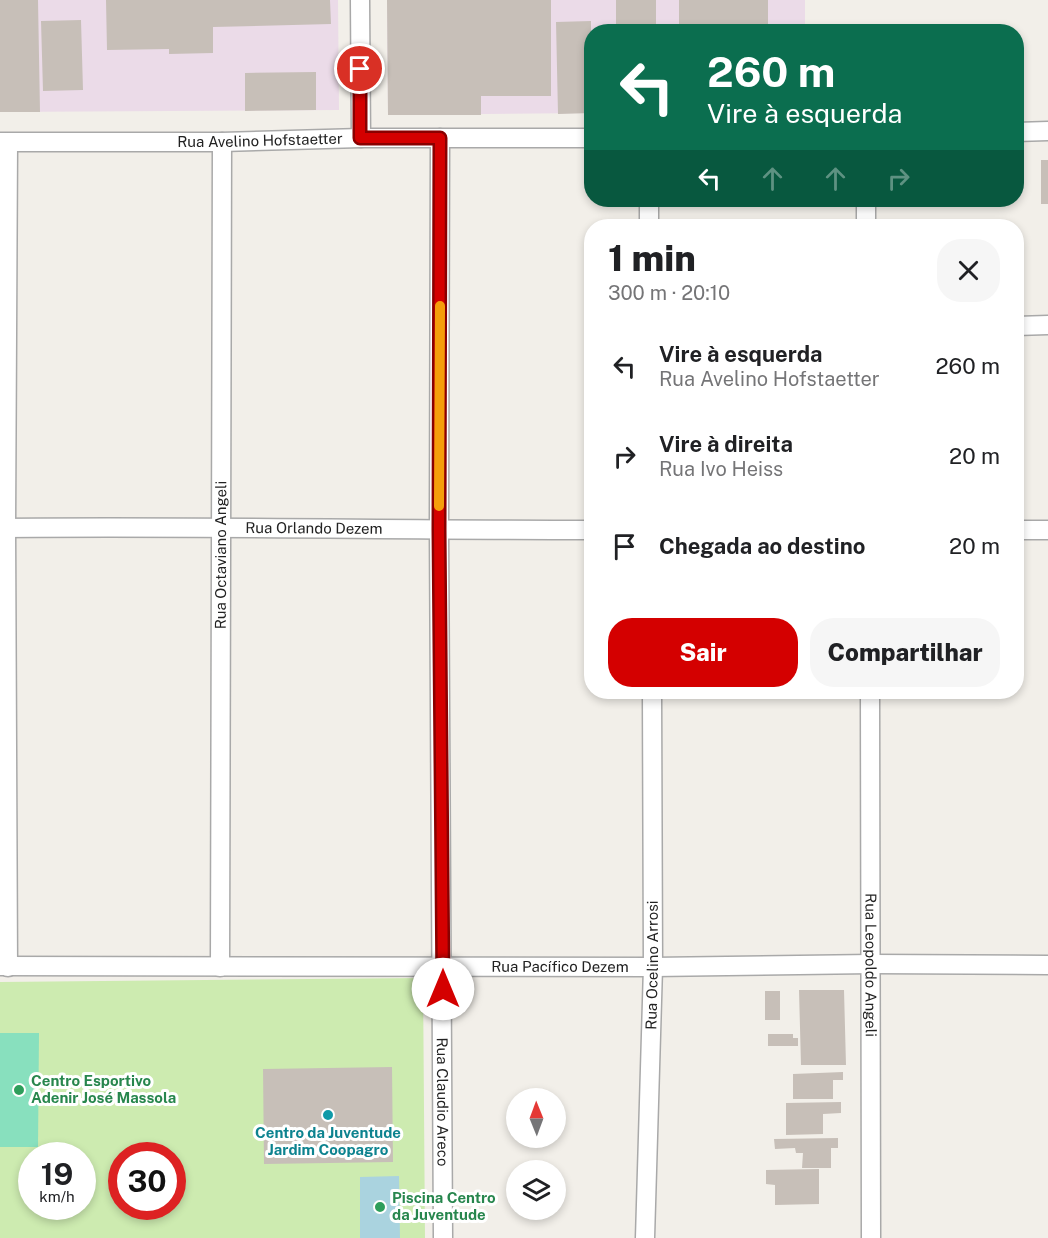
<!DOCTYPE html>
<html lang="pt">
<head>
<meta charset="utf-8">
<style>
  body { margin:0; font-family:"Public Sans",sans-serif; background:#f6f6f6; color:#202124; height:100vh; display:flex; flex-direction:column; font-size:22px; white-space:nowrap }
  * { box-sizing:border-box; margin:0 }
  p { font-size:20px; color:#757577 }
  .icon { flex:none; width:33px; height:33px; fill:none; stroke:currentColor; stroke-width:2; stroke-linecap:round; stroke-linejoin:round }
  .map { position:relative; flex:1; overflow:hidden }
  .drawer { position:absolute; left:584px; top:219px; width:440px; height:480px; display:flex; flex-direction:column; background:#fff; border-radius:24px; box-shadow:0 3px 9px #0003 }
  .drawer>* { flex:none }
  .guide { position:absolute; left:584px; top:24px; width:440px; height:183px; border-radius:24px; box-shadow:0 3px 9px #0003; background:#0b6e4f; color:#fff; overflow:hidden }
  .needle { width:39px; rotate:359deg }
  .buttons { position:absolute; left:506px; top:1088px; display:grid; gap:12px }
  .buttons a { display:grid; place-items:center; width:60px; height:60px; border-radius:50%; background:#fff; box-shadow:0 3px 9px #0003; font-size:30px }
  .speed { position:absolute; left:18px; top:1142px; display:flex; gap:12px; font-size:30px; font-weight:700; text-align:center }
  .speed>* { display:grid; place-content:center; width:78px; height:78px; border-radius:50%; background:#fff; box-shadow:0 3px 9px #0003; line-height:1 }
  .speed small { font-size:15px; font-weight:400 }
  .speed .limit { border:9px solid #d22; background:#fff; color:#111 }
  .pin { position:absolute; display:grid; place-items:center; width:51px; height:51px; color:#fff; margin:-26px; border:3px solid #fff; border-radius:50%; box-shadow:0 2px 6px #0007 }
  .me { position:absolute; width:66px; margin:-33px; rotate:0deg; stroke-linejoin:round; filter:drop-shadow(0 0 4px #0008) }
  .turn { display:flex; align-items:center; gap:21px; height:126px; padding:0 24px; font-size:27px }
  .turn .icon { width:78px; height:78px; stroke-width:2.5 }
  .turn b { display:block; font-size:42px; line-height:51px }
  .lanes { display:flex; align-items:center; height:57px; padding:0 24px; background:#0003; justify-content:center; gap:30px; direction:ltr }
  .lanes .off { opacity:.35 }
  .round { display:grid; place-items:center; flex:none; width:63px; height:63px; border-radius:24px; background:#f6f6f6 }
  .headline { display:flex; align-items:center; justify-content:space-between; height:102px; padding:0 24px }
  h1 { font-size:36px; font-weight:800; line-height:45px }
  .button { display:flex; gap:12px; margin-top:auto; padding:12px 24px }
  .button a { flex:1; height:69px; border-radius:24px; background:#d40000; color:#fff; font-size:24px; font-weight:800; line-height:69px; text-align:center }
  .button a+a { background:#f6f6f6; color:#202124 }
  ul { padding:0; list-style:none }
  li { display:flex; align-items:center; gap:18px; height:90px; padding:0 24px }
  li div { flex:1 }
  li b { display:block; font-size:22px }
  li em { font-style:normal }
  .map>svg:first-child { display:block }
  .industrial { fill:#ebdbe8 }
  .grass { fill:#cdebb0; fill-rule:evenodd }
  .pitch { fill:#88e0be }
  .water { fill:#aad3df }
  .building { fill:#c7bfb8 }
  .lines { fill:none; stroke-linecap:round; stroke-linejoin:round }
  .street-casing { stroke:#a9a9a9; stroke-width:21 }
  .street { stroke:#fff; stroke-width:18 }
  .route-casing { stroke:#8a0000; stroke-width:15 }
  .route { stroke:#d40000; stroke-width:10 }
  .slow { stroke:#f59e0b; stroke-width:10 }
  .leisure-dot { fill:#2e9e5b; stroke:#fff; stroke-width:2 }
  .culture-dot { fill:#0f9aa8; stroke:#fff; stroke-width:2 }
  .labels { text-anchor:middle; stroke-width:6; stroke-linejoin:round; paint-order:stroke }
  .street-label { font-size:15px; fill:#222; stroke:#fff }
  .leisure-label { font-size:15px; font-weight:bold; fill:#27864d; stroke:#fff; text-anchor:start }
  .culture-label { font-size:15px; font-weight:bold; fill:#0d838f; stroke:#fff }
</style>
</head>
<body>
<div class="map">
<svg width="1048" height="1238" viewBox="0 0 1048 1238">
  <rect width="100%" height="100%" fill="#f2efe9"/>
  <path class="industrial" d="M0,0H338L339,110L0,112Z
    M387,0H805V31L591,32V113L388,115Z"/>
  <path class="grass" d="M423,978L425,1238H0V982ZM32,1155H82V1206H32ZM122,1155H172V1206H122Z"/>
  <path class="pitch" d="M0,1033H39L38,1147H0Z"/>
  <path class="water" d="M399,1176L400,1238H360V1177Z"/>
  <path class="building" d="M0,0H38L40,112H0Z
    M106,0H330L331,24L213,27V53L169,54V49L107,50Z
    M387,0H551V96H481V115H388Z
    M616,0H656V32H616Z
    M679,0H768V32H679Z
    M81,20L83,90L43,91L41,21Z
    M591,21V113L558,114L556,22Z
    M805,28H862V32H805Z
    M316,72V110L245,111V73Z
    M1041,160H1048V204H1041Z
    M799,990H844L846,1065H801Z
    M765,991H780V1020H765Z
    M768,1034H793V1038H798V1046H768Z
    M392,1067L393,1162L264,1164L263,1069Z
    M843,1072V1080H833V1099H793V1074Z
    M841,1102V1113L823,1114V1134L786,1135V1103Z
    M838,1138V1148H831V1168H802L803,1153H796L795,1148L775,1149L774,1139Z
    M819,1169V1204L775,1205V1185L766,1184V1170Z"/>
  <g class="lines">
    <defs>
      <g id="street">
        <path d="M360,0L361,138"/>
        <path d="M1016,132L1048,131"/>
        <path id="s1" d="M440,138L439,530L443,1238"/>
        <path id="s2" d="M0,142H222L361,138H591"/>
        <path d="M649,200V226"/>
        <path d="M866,226V200"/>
        <path d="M1016,326L1048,325"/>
        <path id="s3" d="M0,528C197,526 394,530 591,530"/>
        <path d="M1016,530H1048"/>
        <path id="s4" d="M870,692L871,1238"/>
        <path id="s5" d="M0,966L653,967L872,964L1048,965"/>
        <path d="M8,967L6,528L8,143"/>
        <path id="s6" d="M220,967L222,142"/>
        <path id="s7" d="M645,1238L653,967L652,692"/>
      </g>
    </defs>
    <use href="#street" class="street-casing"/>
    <use href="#street" class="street"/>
  </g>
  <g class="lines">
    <defs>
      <path id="route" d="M360,69V138H440L439,530L443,989"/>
    </defs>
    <use href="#route" class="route-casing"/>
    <use href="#route" class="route"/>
    <path class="slow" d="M439,506L440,306"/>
  </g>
  <g class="leisure-dot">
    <circle cx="19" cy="1090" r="6"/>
    <circle cx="380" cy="1207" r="6"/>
  </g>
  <circle class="culture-dot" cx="328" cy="1115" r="6"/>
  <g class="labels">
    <g class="street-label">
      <text dy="5" stroke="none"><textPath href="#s2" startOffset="260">Rua Avelino Hofstaetter</textPath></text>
      <text dy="5" stroke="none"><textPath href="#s3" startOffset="314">Rua Orlando Dezem</textPath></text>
      <text dy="5" stroke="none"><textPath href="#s6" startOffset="412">Rua Octaviano Angeli</textPath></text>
      <text dy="5" stroke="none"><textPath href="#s7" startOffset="273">Rua Ocelino Arrosi</textPath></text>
      <text dy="5" stroke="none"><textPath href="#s4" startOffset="273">Rua Leopoldo Angeli</textPath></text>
      <text dy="5" stroke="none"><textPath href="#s5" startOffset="560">Rua Pacífico Dezem</textPath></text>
      <text dy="5" stroke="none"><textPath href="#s1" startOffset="964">Rua Claudio Areco</textPath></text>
    </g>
    <g class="leisure-label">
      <text x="31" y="1086">Centro Esportivo<tspan x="31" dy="17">Adenir José Massola</tspan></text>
      <text x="392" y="1203">Piscina Centro<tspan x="392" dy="17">da Juventude</tspan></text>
    </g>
    <g class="culture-label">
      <text x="328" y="1138">Centro da Juventude<tspan x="328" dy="17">Jardim Coopagro</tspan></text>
    </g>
  </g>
</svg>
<div class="buttons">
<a><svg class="needle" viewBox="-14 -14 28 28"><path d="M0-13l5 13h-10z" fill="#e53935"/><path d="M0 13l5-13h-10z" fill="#757577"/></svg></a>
<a><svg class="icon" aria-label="layers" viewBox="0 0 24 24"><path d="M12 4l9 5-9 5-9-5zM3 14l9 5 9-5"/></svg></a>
</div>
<div class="speed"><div>19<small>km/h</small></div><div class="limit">30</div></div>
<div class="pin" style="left:360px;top:69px;background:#d93025"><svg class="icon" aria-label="arrive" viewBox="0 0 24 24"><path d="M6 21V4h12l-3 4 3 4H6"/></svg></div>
<svg class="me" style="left:443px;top:989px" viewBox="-20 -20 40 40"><circle r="19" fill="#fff"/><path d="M0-13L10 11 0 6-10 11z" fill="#d40000"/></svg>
<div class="guide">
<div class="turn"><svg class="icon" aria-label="left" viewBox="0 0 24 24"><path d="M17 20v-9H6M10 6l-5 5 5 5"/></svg><div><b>260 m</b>Vire à esquerda</div></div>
<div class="lanes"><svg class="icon" aria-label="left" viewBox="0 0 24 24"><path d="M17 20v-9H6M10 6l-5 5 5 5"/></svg><svg class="icon off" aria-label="ahead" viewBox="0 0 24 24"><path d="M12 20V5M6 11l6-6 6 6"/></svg><svg class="icon off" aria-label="ahead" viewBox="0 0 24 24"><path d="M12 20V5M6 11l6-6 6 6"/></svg><svg class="icon off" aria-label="right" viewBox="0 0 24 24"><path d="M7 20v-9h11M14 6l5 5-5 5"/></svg></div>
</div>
<section class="drawer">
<div class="headline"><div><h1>1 min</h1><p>300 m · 20:10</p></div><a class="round"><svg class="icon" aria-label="close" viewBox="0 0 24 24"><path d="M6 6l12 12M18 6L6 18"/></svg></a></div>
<ul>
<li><svg class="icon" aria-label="left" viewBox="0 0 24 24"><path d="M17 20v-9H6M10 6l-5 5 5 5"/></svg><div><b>Vire à esquerda</b><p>Rua Avelino Hofstaetter</p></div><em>260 m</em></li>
<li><svg class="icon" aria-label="right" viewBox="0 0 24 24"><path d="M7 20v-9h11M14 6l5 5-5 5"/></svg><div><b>Vire à direita</b><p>Rua Ivo Heiss</p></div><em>20 m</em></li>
<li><svg class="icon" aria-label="arrive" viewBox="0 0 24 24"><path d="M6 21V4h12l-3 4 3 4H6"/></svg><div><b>Chegada ao destino</b></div><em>20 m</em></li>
</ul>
<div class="button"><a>Sair</a><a>Compartilhar</a></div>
</section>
</div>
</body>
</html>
